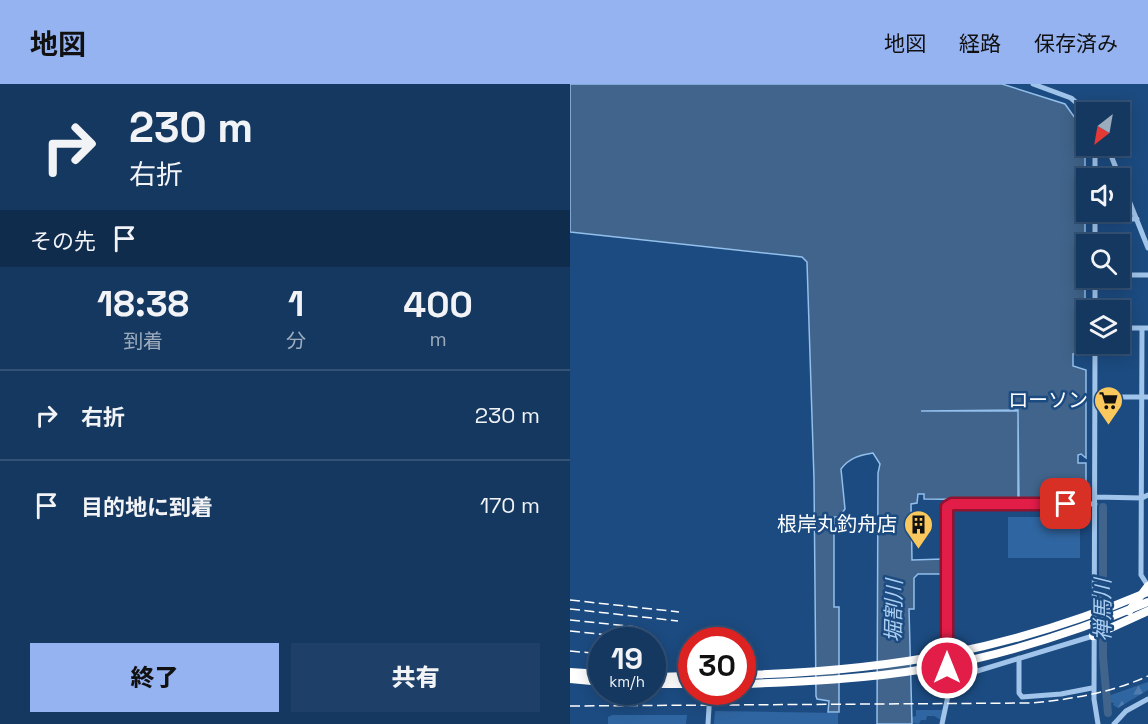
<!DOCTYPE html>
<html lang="ja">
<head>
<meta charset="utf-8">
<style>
  body { margin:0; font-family:"Space Grotesk","Noto Sans JP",sans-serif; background:#1e3f67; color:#f1f3f6; height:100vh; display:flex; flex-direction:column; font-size:22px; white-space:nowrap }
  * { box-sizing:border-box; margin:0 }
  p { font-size:20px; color:#9dacbd }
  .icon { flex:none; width:33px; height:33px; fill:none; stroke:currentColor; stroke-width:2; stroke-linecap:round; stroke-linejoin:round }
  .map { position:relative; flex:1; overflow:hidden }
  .panel { display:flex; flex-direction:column; background:#153861; width:570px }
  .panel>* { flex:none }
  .banner { background:#153861; color:#f1f3f6; overflow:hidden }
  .needle { width:39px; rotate:211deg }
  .tools { position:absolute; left:506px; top:18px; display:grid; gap:12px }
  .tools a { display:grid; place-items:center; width:54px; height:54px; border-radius:0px; background:#153861; box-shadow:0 3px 15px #0003,0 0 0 2px #345276; font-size:30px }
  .speed { position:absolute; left:18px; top:543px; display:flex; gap:12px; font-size:30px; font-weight:700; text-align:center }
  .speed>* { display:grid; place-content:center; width:78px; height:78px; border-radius:50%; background:#153861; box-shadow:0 3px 15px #0003,0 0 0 2px #345276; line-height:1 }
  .speed small { font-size:15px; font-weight:400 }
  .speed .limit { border:9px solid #d22; background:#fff; color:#111 }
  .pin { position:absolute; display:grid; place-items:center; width:51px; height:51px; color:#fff; margin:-26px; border-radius:12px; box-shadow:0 3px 9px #0006 }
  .me { position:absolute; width:66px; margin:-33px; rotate:0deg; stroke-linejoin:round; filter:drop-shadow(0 0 4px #0008) }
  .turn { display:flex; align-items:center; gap:21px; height:126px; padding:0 30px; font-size:27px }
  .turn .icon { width:78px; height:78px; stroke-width:2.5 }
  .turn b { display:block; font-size:42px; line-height:51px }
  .then { display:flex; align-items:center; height:57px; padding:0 30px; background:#0003; gap:12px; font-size:22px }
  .eta { display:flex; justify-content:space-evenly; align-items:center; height:102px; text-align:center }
  .eta b { font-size:36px; font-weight:800; line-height:42px }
  .button { display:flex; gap:12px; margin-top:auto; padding:12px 30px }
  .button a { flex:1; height:69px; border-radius:0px; background:#95b2f1; color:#111; font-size:24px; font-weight:800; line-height:69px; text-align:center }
  .button a+a { background:#1e3f67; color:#f1f3f6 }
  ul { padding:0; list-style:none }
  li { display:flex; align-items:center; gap:18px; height:90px; padding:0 30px; border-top:2px solid #345276 }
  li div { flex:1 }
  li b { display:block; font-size:22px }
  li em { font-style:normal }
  header { display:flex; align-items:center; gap:36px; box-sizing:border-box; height:84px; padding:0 30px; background:#95b2f1; color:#111 }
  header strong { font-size:28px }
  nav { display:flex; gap:33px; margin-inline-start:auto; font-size:21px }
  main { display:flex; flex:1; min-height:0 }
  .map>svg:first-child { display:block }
  .forest { fill:url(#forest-firs) }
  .green { fill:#2f65a0 }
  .water { fill:#40648b; stroke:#93bfec; stroke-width:1.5 }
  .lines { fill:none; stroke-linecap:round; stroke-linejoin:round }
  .river { stroke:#40648b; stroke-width:8 }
  .minor { stroke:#a0c4ea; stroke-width:5 }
  .highway { stroke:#fff; stroke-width:8 }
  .rail { stroke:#fff; stroke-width:1.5; stroke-dasharray:10 4.5; stroke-linecap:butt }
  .highway-bridge { stroke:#fff; stroke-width:8 }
  .route-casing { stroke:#92132f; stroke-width:15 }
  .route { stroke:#e11d48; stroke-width:10 }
  .labels { text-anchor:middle; stroke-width:5; stroke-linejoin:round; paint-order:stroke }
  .poi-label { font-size:20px; fill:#fff; stroke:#1c4b81; text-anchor:end }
  .water-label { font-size:21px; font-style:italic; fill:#abcef1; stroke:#1c4b81 }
</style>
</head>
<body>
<header>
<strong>地図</strong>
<nav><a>地図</a><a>経路</a><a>保存済み</a></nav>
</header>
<main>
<section class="panel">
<div class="banner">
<div class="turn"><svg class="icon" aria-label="right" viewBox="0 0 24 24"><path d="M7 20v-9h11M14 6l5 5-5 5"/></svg><div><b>230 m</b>右折</div></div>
<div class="then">その先<svg class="icon" aria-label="arrive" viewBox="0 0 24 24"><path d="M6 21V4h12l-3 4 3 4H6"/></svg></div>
</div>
<div class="eta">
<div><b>18:38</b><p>到着</p></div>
<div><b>1</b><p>分</p></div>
<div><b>400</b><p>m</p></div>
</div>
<ul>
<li><svg class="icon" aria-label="right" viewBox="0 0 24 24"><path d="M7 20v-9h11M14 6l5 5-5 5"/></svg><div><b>右折</b></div><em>230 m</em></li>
<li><svg class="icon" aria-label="arrive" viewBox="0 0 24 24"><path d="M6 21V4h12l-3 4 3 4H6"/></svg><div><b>目的地に到着</b></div><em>170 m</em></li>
</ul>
<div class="button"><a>終了</a><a>共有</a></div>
</section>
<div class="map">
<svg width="578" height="640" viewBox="0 0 578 640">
  <defs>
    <pattern id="forest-firs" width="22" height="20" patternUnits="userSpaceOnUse" patternTransform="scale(1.5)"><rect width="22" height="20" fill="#2f65a0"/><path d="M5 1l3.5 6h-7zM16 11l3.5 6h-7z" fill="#4e7cae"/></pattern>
  </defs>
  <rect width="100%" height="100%" fill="#1c4b81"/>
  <path class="forest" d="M578,598V606L548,624L543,621L544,619L535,618V613Z"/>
  <path class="green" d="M438,433H510V474H438Z
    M346,626H373L371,636L364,632H357L356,636H351L349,640L342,639V633L346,632Z
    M145,627L268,629V640H144Z
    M42,631H117L116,640H38V633Z"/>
  <path class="water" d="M0,0H432L495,20L515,48V269L503,270V282L516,286V374L511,370L508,371V379H516V417H449L448,326L351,327H448V416L354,415V410H348L347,419L341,420L342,476L373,475L372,490H348L344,494V525H339L342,640H307L308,389L310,380L303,369C290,371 279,374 271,385L275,425L269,433H264V523H269V628H258L259,617L247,615L246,612L244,395L237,178L232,173L0,148Z"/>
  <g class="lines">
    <path class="river" d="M533,423V573L538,629"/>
    <path class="minor" d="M463,0L501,14L517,28
      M533,62L538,64L578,164
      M525,94V62
      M525,128V160
      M525,135H567
      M549,191H578
      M525,194V226
      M549,244H578
      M572,244L571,491L578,502
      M525,313H578
      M525,413L572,414L578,411
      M449,574V609L452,613L491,610L522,604
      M385,596L379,591L377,584V423L386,420H525
      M524,615L528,640
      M524,616L525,260
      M138,640L140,608
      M372,640L379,607L391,592L523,552
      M544,640L556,627L578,615"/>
    <path class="highway" d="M559,527L578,502
      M523,552L578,527
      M0,588L32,590
      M82,593L122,592
      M0,595L32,598
      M82,600H122"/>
    <path class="rail" d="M0,516L109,528
      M0,525L108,537
      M0,536L67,543
      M0,547L66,554
      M0,567L32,570
      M0,622L462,619C503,615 540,609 578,592"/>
    <path class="highway-bridge" d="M172,591C320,587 441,566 578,508
      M172,600C233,598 295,595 355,585C432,572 506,548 578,518"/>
  </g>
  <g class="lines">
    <defs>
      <path id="route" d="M377,584V423L382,420H496"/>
    </defs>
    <use href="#route" class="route-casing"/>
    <use href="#route" class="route"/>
  </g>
  <defs>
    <symbol id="supermarket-pin" viewBox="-11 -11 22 30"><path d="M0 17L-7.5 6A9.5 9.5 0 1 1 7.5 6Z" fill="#fbc85d" stroke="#1c4b81"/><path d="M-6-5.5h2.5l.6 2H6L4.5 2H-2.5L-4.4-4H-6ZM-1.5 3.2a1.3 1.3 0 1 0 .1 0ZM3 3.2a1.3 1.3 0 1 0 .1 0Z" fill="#111"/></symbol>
    <symbol id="building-pin" viewBox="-11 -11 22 30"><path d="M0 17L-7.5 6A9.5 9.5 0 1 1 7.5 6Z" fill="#fbc85d" stroke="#1c4b81"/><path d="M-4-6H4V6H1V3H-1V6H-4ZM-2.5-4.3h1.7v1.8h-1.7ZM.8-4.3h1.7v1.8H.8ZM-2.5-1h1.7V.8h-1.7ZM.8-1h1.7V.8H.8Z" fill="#111"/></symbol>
  </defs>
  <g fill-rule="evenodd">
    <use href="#supermarket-pin" x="522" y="300" width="33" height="45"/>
    <use href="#building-pin" x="332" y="424" width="33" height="45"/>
  </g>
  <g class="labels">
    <g class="poi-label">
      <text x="518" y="323">ローソン</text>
      <text x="327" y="447">根岸丸釣舟店</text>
    </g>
    <g class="water-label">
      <text transform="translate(533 526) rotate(-90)" y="7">禅馬川</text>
      <text transform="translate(324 527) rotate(-89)" y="7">堀割川</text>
    </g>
  </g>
</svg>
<div class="tools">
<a><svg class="needle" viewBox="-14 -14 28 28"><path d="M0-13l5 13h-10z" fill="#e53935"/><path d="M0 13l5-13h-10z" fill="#9dacbd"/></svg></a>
<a><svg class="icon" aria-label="sound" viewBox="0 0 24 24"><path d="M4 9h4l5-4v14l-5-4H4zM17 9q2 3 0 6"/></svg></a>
<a><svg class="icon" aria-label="search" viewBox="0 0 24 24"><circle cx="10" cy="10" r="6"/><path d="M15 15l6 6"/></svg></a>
<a><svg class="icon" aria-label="layers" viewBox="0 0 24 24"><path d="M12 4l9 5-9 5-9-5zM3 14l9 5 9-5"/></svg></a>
</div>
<div class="speed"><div>19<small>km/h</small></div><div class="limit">30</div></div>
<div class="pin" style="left:496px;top:420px;background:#d93025"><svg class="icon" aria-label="arrive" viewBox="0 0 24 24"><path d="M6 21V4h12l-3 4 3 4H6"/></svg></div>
<svg class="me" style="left:377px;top:584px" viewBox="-20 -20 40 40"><circle r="17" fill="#e11d48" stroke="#fff" stroke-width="3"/><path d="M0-11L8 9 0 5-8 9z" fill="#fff"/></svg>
</div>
</main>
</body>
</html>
